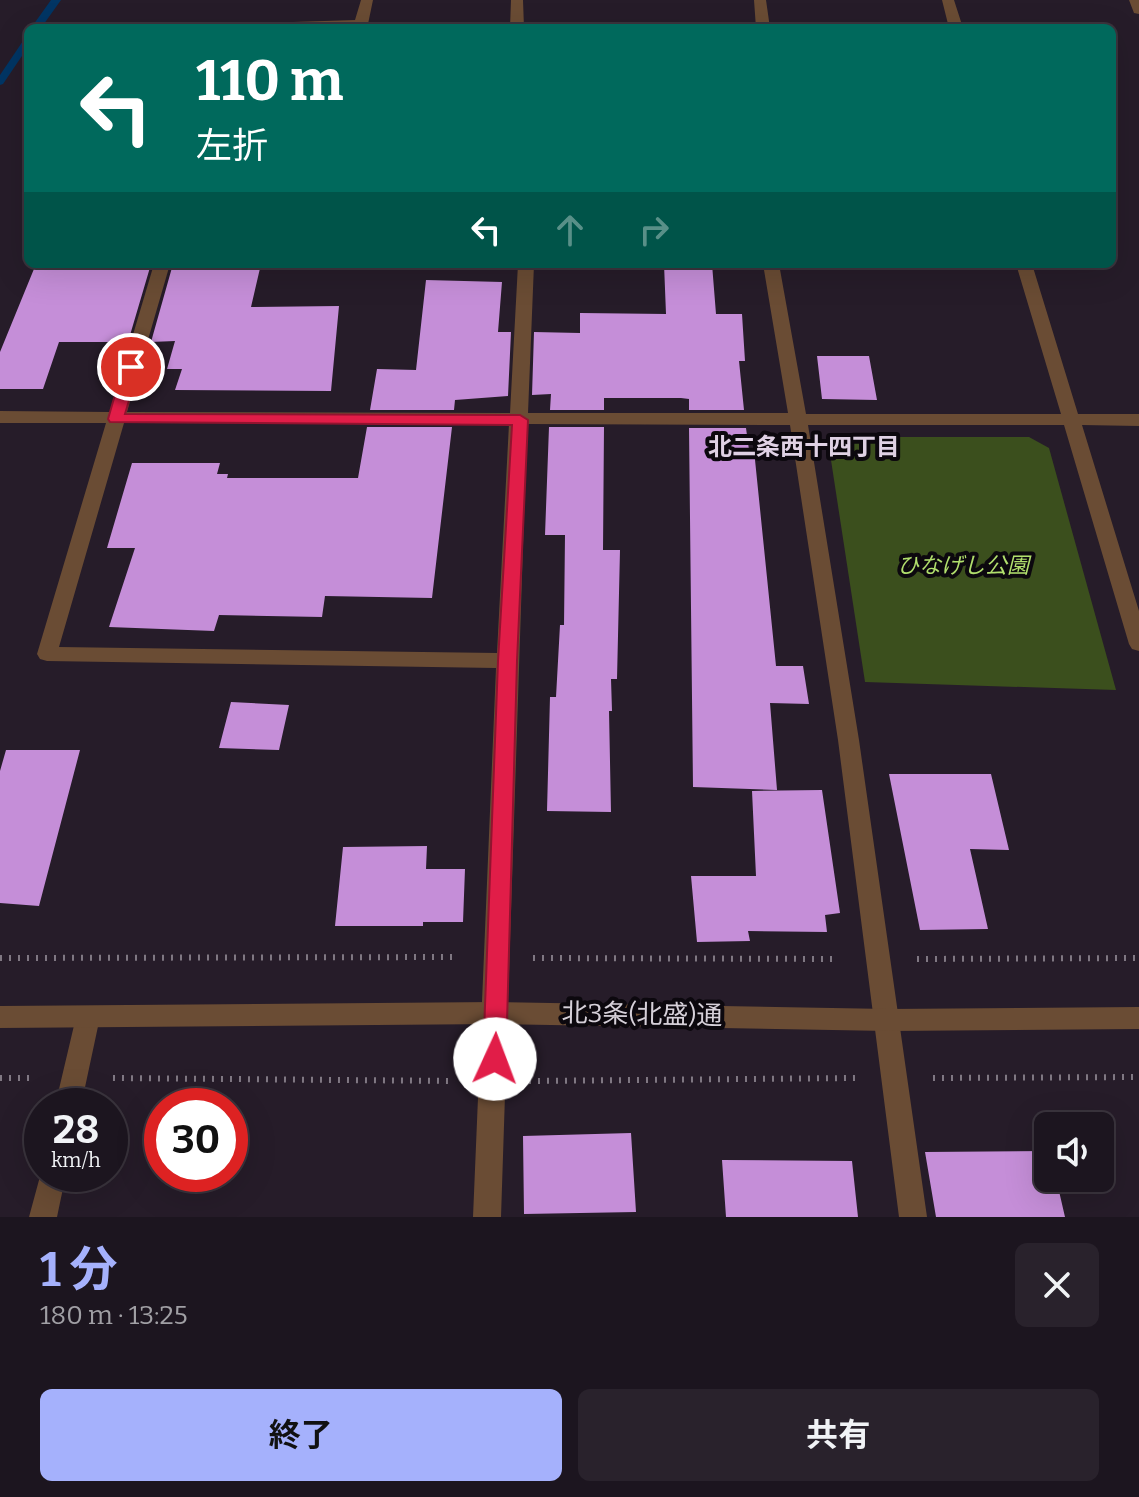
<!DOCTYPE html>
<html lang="ja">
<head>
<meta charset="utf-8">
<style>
  body { margin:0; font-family:Bitter,"Noto Sans JP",serif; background:#29222c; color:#f1f3f6; height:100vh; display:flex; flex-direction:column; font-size:30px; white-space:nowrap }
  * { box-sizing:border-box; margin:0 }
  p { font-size:26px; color:#a09fa4 }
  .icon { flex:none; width:44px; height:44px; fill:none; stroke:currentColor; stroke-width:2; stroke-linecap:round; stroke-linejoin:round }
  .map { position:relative; height:1217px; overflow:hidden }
  .side { display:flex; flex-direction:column; background:#1c151f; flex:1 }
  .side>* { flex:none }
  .hud { position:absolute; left:24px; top:24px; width:1092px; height:244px; border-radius:12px; box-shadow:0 8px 32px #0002,0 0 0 2px #3a343d; background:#00695c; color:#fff; overflow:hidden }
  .tools { position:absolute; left:1034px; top:1112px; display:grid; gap:16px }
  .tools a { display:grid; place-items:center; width:80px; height:80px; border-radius:12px; background:#1c151f; box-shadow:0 8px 32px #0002,0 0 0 2px #3a343d; font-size:40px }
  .speed { position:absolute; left:24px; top:1088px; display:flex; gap:16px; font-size:40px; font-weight:700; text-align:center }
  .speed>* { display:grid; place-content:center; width:104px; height:104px; border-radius:50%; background:#1c151f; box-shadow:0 8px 32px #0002,0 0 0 2px #3a343d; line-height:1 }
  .speed small { font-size:20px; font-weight:400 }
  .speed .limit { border:12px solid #d22; background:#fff; color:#111 }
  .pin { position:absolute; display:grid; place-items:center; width:68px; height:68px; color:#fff; margin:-34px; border:4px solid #fff; border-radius:50%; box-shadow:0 2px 8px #0007 }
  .me { position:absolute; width:88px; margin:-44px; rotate:2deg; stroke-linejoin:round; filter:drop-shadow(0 0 6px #0008) }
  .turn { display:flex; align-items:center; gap:28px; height:168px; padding:0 40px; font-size:36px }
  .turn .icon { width:104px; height:104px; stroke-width:2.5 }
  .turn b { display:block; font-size:56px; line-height:68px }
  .lanes { display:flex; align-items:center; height:76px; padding:0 40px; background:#0003; justify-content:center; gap:40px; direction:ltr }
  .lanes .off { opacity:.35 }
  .round { display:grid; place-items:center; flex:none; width:84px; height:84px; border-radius:12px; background:#29222c }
  .summary { display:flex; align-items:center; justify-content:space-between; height:136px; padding:0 40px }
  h1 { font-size:48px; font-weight:700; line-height:60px; color:#a5b1fc }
  .action { display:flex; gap:16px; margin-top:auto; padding:16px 40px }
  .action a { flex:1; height:92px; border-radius:12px; background:#a5b1fc; color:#111; font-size:32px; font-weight:700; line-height:92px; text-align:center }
  .action a+a { background:#29222c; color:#f1f3f6 }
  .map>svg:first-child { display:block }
  .green { fill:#3b4f1d }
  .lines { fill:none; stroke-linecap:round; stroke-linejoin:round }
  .stream { fill:#013564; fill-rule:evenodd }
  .building { fill:#c58ed8 }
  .path { stroke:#807883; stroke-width:6; stroke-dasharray:2 7; stroke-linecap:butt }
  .minor { fill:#6a4c34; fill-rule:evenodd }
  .tertiary { fill:#6a4c34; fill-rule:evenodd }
  .route { fill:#e11d48; stroke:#92132f; stroke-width:2 }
  .labels { text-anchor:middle; stroke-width:8; stroke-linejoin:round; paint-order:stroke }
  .park-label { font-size:22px; font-style:italic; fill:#b1df6d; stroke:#0c080e }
  .neighbourhood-label { font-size:24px; font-weight:bold; fill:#dfd1e4; stroke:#0c080e }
  .near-street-label { font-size:26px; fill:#d6d0d9; stroke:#0c080e }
</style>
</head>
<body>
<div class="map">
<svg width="1139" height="1217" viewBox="0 0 1139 1217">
  <rect width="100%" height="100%" fill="#261c29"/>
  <path class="green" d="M839,437H1029L1049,448L1116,690L865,682L829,447Z"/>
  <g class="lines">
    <path class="stream" d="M51,0H61L41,28H31Z
      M28,37V47L3,84L0,85V75L25,38Z"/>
  </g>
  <path class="building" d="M36,264H151L128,342H59L43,389H0V352Z
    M173,264H261L251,307L339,306L331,391L175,390L182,369H167L175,341L151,342Z
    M664,264H712L716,314H742L745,361H739L744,410H689V399L681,398H604V410H550L551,394L532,395L534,332L580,333V313L666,314Z
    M426,280L502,282L498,332H511L508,396L455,400L454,410H370L377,369L416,370Z
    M817,356H869L877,400L822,399Z
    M367,427H452L432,598L325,596L322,617L219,615L214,631L109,627L135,548H107L132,463H220L217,474H228L227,478H358Z
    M549,427H604L603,550H620L617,679H611L612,711H609L611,812L547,811L550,697H556L560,625H564L565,535H545Z
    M689,428H746L749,450H754L776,666H803L809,704L770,703L777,790L693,787Z
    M231,702L289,705L279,750L219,748Z
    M6,750H80L39,906L0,903V771Z
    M889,774H991L1009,850L970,849L988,929L920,930Z
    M822,790L840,913L825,915L827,932L748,931L750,941L697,942L691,876H756L752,791Z
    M427,846L426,869H465L463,922H423V926H335L343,847Z
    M631,1133L636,1212L524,1214L523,1136Z
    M1048,1151V1178H1056L1065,1217H936L925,1152Z
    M722,1160L852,1161L858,1217H726Z"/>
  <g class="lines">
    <path class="path" d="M0,958L459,957
      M533,958L839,959
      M917,959L1139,958
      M0,1078H35
      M113,1078L455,1081
      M933,1078L1139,1077
      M529,1081L855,1078"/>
    <path class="minor" d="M361,0H373L368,24L361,28H226L233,24L355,20Z
      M511,0H523L524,28H510Z
      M754,0H766L770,28H756Z
      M942,0H954L963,28H949Z
      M1129,0H1139V14L1134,13Z
      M154,264H170L127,412L510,413L518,264H534L528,413H788L763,264H779L806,414H1061L1016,264H1032L1078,414H1139V426L1082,425L1139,611V651L1132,649L1129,644L1064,425H808L859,740L927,1217H899L838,740L790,425L527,424L501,1217H473L496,668L47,661L40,659L37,654L106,423H0V411L110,412ZM124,423L509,424L497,653L59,647Z
      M88,1006L97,1009L100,1017L81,1106H55L76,1017L79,1009Z
      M42,1169V1174H66L57,1217H29Z"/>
    <path class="tertiary" d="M497,1002L888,1009L1139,1007V1029L888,1031L497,1024L0,1028V1006Z"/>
  </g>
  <path class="route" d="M131,362L139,367L125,414L520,415L528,420L517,661L506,1059L503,1066L495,1069L487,1066L483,1059L498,661L512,425L110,422L108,419L123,367Z"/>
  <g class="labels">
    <g class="park-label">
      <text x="963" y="573">ひなげし公園</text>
    </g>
    <g class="neighbourhood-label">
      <text x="804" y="455">北二条西十四丁目</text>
    </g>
    <g class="near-street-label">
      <text transform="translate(642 1014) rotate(1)" y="9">北3条(北盛)通</text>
    </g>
  </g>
</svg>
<div class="tools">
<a><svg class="icon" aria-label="sound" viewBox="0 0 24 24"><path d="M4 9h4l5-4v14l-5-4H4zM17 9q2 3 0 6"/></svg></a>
</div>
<div class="speed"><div>28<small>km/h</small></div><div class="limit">30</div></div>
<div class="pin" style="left:131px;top:367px;background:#d93025"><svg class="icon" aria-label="arrive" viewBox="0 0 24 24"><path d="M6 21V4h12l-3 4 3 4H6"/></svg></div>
<svg class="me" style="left:495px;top:1059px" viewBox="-20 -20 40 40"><circle r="19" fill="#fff"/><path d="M0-13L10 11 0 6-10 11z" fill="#e11d48"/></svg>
<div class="hud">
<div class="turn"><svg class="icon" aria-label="left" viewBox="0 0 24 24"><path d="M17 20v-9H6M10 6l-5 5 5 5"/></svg><div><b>110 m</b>左折</div></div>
<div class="lanes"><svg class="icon" aria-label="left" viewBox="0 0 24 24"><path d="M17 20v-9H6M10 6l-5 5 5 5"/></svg><svg class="icon off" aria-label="ahead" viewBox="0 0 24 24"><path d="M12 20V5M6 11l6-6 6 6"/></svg><svg class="icon off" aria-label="right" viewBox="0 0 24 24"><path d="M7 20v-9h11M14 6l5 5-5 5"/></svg></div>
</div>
</div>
<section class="side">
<div class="summary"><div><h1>1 分</h1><p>180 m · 13:25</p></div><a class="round"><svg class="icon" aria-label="close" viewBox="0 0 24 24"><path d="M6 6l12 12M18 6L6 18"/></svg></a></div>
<div class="action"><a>終了</a><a>共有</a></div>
</section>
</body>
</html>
